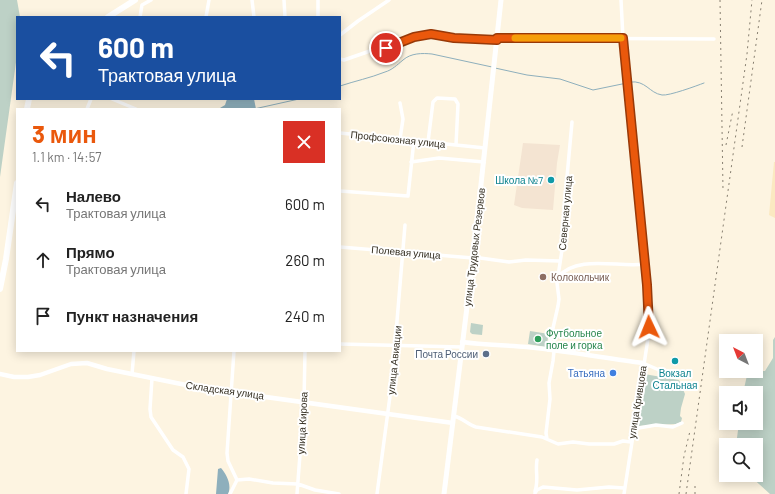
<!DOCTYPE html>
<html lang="ru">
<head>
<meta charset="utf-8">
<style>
  body { margin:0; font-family:Barlow,sans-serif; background:#f2f2f2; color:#222; height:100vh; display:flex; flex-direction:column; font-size:15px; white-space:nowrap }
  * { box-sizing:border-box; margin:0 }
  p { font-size:13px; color:#767676 }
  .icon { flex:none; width:22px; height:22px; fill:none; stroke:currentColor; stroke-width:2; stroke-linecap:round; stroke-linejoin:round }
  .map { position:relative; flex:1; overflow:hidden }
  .sheet { position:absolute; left:16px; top:108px; width:325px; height:244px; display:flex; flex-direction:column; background:#fff; border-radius:0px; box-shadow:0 2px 10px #0003 }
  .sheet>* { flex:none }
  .guide { position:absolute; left:16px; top:16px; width:325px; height:84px; border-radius:0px; box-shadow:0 2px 10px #0003; background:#1a4fa0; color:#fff; overflow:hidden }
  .needle { width:26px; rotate:318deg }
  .fabs { position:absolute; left:719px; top:334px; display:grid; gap:8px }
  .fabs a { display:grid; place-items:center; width:44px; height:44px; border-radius:0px; background:#fff; box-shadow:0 2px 10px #0003; font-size:20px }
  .pin { position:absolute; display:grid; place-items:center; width:34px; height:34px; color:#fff; margin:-17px; border:2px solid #fff; border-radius:50%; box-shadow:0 1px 4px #0007 }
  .me { position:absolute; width:44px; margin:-22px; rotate:358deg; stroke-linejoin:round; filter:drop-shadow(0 0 3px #0008) }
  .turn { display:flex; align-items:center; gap:14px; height:84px; padding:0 16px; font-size:18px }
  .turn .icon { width:52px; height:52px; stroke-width:2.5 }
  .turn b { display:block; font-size:28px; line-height:34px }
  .round { display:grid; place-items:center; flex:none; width:42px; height:42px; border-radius:0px; background:#f2f2f2 }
  .summary { display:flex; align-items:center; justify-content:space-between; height:68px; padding:0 16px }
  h1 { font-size:24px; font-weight:700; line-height:30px; color:#ea580c }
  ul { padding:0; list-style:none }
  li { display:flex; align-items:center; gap:12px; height:56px; padding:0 16px }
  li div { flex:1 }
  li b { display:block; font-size:15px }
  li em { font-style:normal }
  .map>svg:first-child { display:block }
  .built { fill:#fbe9c1 }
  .education { fill:#f4e4d2 }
  .green { fill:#bdd1c6 }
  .water { fill:#8eafbc }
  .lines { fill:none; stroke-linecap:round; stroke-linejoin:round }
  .stream { stroke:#8eafbc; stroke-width:1 }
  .minor { stroke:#fff; stroke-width:3.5 }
  .tertiary { stroke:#fff; stroke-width:4.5 }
  .secondary { stroke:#fff; stroke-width:5 }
  .trunk { stroke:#fff; stroke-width:6 }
  .rail { stroke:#877f70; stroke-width:1; stroke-dasharray:2 4; stroke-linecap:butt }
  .route-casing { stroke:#983908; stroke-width:10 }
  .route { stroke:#ea580c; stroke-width:7 }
  .slow { stroke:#f59e0b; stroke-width:7 }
  .culture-dot { fill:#0f9aa8; stroke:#fff; stroke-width:1.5 }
  .education-dot { fill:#8d6e63; stroke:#fff; stroke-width:1.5 }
  .leisure-dot { fill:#2e9e5b; stroke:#fff; stroke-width:1.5 }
  .service-dot { fill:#5c6f8a; stroke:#fff; stroke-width:1.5 }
  .shop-dot { fill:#3f7fe0; stroke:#fff; stroke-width:1.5 }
  .labels { text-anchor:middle; stroke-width:4; stroke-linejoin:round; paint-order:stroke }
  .street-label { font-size:10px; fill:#352f22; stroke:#fff }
  .culture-label { font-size:10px; fill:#0d838f; stroke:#fff; text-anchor:end }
  .education-label { font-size:10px; fill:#785e54; stroke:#fff; text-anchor:start }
  .leisure-label { font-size:10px; fill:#27864d; stroke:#fff; text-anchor:start }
  .service-label { font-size:10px; fill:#4e5e75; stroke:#fff; text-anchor:end }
  .shop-label { font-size:10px; fill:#366cbe; stroke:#fff; text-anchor:end }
</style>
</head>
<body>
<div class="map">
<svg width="775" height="494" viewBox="0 0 775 494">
  <rect width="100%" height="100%" fill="#fdf4e1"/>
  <path class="built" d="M774,162H775V218L769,215Z"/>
  <path class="education" d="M523,143L560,145L557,163L553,210L522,208L514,205Z"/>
  <path class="green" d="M0,0H17L20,17H17V55L0,177Z
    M471,323L483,325L482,335L472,334L470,332Z
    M530,331L549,334L546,347L528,344Z
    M775,337V494H770L749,475H756V445H736L739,423H756V393H743L748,371H765L773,358V340Z
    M644,374L679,380L685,394L681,408L680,416L682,418L681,422L676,424L638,426L636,424Z"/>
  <path class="water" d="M227,99H254L256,109H221L220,108L225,105Z
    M221,468C227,475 232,485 228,494H216L218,469Z"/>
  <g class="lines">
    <path class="stream" d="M495,68L527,75L560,79L593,90L627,83
      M630,82C646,80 649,93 662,95C669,96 696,86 704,83
      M340,86C355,81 370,78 385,72C392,70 397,65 403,60C411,53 422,53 432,54L492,67
      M254,109L299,99"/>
    <path class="minor" d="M252,0L254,17
      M284,0L285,17
      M318,0V17
      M621,0L623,38L634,139L650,319L649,332L624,494
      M140,17L142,5L151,0
      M206,17L209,0
      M340,35L358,21L389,0
      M497,38L714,39
      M340,59L344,60L370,51L389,47L414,37L431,34L454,38L497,40
      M112,99L136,109
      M87,109L91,99
      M340,133L485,148
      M400,139L403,119L400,103
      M428,142L433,102L437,98L455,99L458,104L456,145
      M411,162L439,158L484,162
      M340,191L408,196L414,140
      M340,247L473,258
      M473,257L509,262L526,260L560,261
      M558,277C578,254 619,268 645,264
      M340,344L462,347
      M548,350L558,306L559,299L557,283L565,230L564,210L572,122
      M234,351L227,453L228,461L237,480
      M643,363L659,370
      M132,374L134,351
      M152,378L150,409L151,417L173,450L183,457L189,469L186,494
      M454,416C463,418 468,425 476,427L542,437L558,444L573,442L589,444H614L623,441L631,442
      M633,429L656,425L673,427L682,423
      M547,439L546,433L550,399L549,383L553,361L554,351
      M237,480L249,479L273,483L298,484L315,490L339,494
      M535,491C539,480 535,471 537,460
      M535,493L537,490L543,487L577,490L609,487L624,488
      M230,494L237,480
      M297,494L304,402L305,351
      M377,494L392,381L405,225"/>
    <path class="tertiary" d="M462,342C484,345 505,345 527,347C566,351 605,358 643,363
      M0,374L14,377H28L40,375L71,364L87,363L107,369L201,388L453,423"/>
    <path class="secondary" d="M444,494L473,258L501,0"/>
    <path class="trunk" d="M108,17L135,0
      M27,109L29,99
      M0,289L6,259L17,183"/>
    <path class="rail" d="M720,0L723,190
      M726,145L733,110
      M742,147L762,0
      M679,494L684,456L690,431
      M686,494L747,54L752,0
      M695,494V484"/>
  </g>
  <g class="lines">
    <defs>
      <path id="route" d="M386,48L414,37L431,34L454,38L497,40V38H623L647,285L649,327"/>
    </defs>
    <use href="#route" class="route-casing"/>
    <use href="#route" class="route"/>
    <path class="slow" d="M515,38H621"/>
  </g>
  <g class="culture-dot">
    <circle cx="551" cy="180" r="4"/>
    <circle cx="675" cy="361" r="4"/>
  </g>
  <circle class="education-dot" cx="543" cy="277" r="4"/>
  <circle class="leisure-dot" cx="538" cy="339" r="4"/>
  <circle class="service-dot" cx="486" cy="354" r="4"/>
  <circle class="shop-dot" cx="613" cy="373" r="4"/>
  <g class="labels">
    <g class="street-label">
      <text transform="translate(398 139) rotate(6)" y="4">Профсоюзная улица</text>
      <text transform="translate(565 213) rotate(-85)" y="4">Северная улица</text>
      <text transform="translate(474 247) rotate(-83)" y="4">улица Трудовых Резервов</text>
      <text transform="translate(406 252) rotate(5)" y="4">Полевая улица</text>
      <text transform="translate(394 360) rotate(-84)" y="4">улица Авиации</text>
      <text transform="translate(225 390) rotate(8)" y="4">Складская улица</text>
      <text transform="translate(637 402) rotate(-81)" y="4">улица Кривцова</text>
      <text transform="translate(302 423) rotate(-87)" y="4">улица Кирова</text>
    </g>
    <g class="culture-label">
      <text x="543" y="184">Школа №7</text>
      <text x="675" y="377" text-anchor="middle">Вокзал<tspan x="675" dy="12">Стальная</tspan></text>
    </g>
    <g class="education-label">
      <text x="551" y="281">Колокольчик</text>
    </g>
    <g class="leisure-label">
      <text x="546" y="337">Футбольное<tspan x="546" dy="12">поле и горка</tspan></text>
    </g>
    <g class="service-label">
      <text x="478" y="358">Почта России</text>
    </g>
    <g class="shop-label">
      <text x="605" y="377">Татьяна</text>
    </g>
  </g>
</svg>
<div class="fabs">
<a><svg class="needle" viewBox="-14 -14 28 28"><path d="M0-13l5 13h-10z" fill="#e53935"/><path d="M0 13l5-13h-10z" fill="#767676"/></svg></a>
<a><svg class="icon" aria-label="sound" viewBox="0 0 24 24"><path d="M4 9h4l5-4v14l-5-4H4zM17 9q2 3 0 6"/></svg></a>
<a><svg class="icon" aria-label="search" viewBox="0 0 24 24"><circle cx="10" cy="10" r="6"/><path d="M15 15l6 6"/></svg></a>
</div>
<div class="pin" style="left:386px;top:48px;background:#d93025"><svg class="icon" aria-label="arrive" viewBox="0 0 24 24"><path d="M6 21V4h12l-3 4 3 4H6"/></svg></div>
<svg class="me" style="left:649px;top:327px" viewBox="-20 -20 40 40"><path d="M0-17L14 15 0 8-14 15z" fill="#ea580c" stroke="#fff" stroke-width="4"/></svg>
<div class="guide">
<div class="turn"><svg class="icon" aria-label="left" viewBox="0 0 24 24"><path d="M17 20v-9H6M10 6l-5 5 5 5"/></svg><div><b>600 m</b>Трактовая улица</div></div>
</div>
<section class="sheet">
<div class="summary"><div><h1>3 мин</h1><p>1.1 km · 14:57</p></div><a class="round" style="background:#d93025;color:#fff"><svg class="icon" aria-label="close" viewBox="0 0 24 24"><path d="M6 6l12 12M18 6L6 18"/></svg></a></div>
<ul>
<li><svg class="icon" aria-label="left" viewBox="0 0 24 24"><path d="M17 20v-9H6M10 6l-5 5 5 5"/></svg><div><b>Налево</b><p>Трактовая улица</p></div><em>600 m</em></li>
<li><svg class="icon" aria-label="ahead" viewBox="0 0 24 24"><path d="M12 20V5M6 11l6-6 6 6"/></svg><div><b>Прямо</b><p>Трактовая улица</p></div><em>260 m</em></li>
<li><svg class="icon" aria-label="arrive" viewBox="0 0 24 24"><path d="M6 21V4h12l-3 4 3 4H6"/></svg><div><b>Пункт назначения</b></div><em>240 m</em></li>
</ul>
</section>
</div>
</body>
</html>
